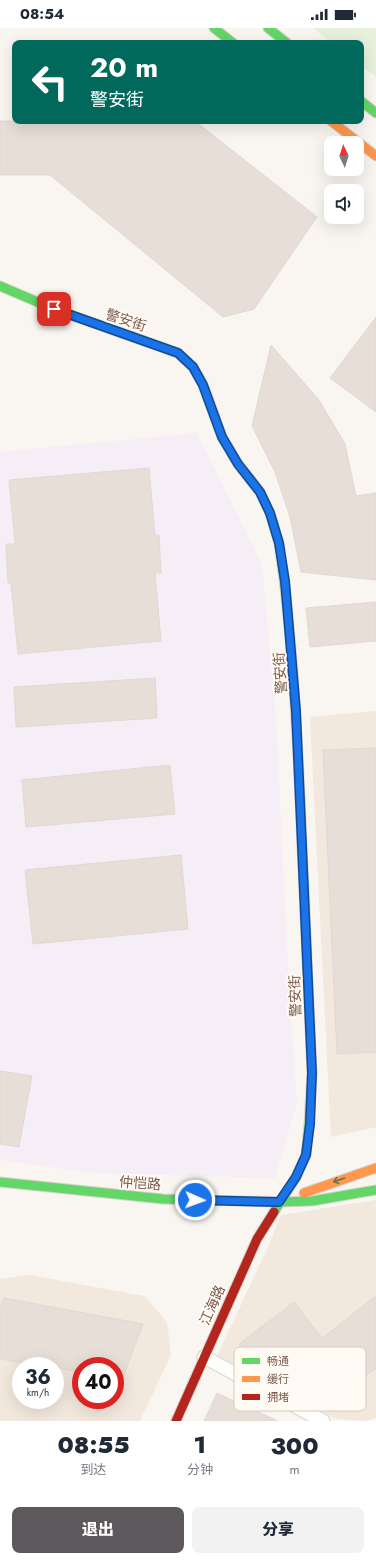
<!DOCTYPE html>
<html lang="zh">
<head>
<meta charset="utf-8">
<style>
  body { margin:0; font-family:Jost,"Noto Sans SC",sans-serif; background:#f2f2f3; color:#1f2937; height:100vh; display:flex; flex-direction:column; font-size:15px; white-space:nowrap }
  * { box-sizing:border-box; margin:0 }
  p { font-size:13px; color:#747a83 }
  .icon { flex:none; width:22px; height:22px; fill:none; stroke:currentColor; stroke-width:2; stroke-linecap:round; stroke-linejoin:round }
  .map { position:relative; height:1393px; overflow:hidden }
  .drawer { display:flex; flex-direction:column; background:#fff; flex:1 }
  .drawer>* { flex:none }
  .banner { position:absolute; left:12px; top:12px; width:352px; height:84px; border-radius:8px; box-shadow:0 4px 16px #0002; background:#00695c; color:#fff; overflow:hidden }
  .needle { width:26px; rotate:356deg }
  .buttons { position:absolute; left:324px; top:108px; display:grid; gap:8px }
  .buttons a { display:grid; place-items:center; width:40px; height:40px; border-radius:8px; background:#fff; box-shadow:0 4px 16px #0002; font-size:20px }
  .speed { position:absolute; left:12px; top:1329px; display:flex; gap:8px; font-size:20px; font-weight:700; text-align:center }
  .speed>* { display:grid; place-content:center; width:52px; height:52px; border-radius:50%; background:#fff; box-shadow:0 4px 16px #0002; line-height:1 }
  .speed small { font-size:10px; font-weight:400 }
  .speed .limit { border:6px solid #d22; background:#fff; color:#111 }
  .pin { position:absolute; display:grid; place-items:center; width:34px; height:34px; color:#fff; margin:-17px; border-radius:8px; box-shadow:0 2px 6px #0006 }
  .me { position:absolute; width:44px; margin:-22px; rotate:92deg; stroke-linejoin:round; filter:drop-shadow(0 0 3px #0008) }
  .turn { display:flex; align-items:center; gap:14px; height:84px; padding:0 12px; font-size:18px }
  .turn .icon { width:52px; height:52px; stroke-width:2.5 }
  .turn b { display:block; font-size:28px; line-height:34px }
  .eta { display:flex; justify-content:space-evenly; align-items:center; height:68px; text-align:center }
  .eta b { font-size:24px; font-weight:800; line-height:28px }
  .primary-button { display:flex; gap:8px; margin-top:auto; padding:8px 12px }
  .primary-button a { flex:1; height:46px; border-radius:8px; background:#5c585b; color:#fff; font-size:16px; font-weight:800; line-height:46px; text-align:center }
  .primary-button a+a { background:#f2f2f3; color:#1f2937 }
  .status { display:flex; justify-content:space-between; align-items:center; height:28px; padding:0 20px; background:#fff; direction:ltr }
  .status svg { height:11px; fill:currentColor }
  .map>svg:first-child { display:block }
  .residential { fill:#f2e8de; fill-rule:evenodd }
  .education { fill:#f6eef6 }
  .green { fill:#e7f0db }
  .building { fill:#e6ded7; stroke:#e2d8d2 }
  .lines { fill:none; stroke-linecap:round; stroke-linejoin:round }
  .lane-casing { stroke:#d7d1cb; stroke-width:15 }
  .fast-casing { stroke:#d9d2cb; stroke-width:11 }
  .slow-casing { stroke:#d9d2cb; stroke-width:11 }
  .jam-casing { stroke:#d9d2cb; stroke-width:11 }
  .lane { stroke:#fefefd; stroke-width:13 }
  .fast { stroke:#63d668; stroke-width:9 }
  .slow { stroke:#ff974d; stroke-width:9 }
  .jam { stroke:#b3261e; stroke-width:9 }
  .oneway { stroke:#776e51 }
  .route-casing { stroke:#114b97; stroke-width:10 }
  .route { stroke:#1a73e8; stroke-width:7 }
  .labels { text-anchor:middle; stroke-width:4; stroke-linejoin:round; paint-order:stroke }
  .street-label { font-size:14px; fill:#7a5c4d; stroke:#fffaf3 }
  .key { fill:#fffaf3; stroke:#d7cbc1; stroke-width:1 }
  .key-label { font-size:11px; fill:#7a5c4d }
</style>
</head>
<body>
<div class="status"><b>08:54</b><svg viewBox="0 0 49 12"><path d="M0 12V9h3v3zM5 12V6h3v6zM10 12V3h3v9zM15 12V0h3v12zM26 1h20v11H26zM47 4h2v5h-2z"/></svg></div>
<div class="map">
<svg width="376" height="1393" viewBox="0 0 376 1393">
  <rect width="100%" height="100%" fill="#f9f5f0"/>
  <path class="residential" d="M376,683V1099L331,1109L310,689Z
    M376,1172V1390L366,1393L337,1391L295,1372L217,1328L269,1217L281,1187Z
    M30,1247L144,1268L167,1294L171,1327L140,1393H0V1251ZM21,1338H55V1372H21ZM81,1338H115V1372H81Z"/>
  <path class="education" d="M197,405L262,537L276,688L288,940L297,1075L275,1150L94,1145L0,1132V424Z"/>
  <path class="green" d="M313,0H376V49L361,38V15H332Z"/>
  <path class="building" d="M0,93H195L317,189L254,281L223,289L50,147H0Z
    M376,289V384L330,350Z
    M271,317L319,372L345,416L356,468L376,465V552L301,544L290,489L275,444L252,398Z
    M149,440L155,507H159L161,545H155L161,613L18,626L11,555H8L6,516H15L9,452Z
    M376,574V613L310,619L306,580Z
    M155,650L157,690L16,699L14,659Z
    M376,720V1024L337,1026L323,722Z
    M170,737L175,786L26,799L22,752Z
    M181,827L188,901L33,916L25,842Z
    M0,1043L32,1048L19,1119L0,1116Z
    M376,1268V1341L316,1378L239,1316L294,1274L322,1310Z
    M4,1270L143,1296L122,1351L115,1350V1338H81V1344L55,1340V1338H42L0,1331V1280Z
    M217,1365L278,1393H204Z"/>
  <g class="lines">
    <defs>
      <path id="lane" d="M204,1329L323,1393"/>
      <path id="fast" d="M214,0L233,15
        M268,0L287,15
        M361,73L376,85
        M0,258L54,281L178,325L193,339L203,357L222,409L238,436L260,464L270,485L279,515L285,559
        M0,1154L163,1171L279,1174L312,1173L376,1162
        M274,1184L296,1149L306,1127L309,1096L312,1045L300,771"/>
      <path id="slow" d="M331,93L376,128
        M285,559C293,629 297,700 300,771
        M304,1165L376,1140"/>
      <path id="jam" d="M176,1393L257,1211L274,1184"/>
    </defs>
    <use href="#lane" class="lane-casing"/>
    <use href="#fast" class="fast-casing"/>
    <use href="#slow" class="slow-casing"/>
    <use href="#jam" class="jam-casing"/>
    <use href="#lane" class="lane"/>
    <use href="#fast" class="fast"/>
    <use href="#slow" class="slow"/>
    <use href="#jam" class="jam"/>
  </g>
  <defs><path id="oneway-shaft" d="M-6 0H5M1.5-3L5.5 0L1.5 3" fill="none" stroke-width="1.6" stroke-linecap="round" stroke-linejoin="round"/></defs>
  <use class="oneway" href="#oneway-shaft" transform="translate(339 1152) rotate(161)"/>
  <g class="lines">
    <defs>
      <path id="route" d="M54,281L178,325L193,339L203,357L222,409L238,436L260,464L270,485L279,515L285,553L296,683L312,1045L310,1096L306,1127L296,1149L279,1174L195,1172"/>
    </defs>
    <use href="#route" class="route-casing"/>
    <use href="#route" class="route"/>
  </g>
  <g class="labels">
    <g class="street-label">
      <text transform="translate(126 292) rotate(18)" y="5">警安街</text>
      <text transform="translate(280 645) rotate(-94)" y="5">警安街</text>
      <text transform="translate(295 968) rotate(-92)" y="5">警安街</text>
      <text transform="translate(140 1155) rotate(4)" y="5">仲恺路</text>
      <text transform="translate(212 1277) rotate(-66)" y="5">江海路</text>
    </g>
  </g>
  <rect x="234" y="1319" width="132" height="64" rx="6" class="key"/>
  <rect x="242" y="1330" width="18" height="6" fill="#63d668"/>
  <rect x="242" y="1348" width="18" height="6" fill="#ff974d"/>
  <rect x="242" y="1366" width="18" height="6" fill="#b3261e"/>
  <g class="key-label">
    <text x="267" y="1337">畅通</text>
    <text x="267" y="1355">缓行</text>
    <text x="267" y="1373">拥堵</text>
  </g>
</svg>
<div class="buttons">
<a><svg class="needle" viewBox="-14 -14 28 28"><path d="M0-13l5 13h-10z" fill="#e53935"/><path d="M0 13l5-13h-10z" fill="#747a83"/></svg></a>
<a><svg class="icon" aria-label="sound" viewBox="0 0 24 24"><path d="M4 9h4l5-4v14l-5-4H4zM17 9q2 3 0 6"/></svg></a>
</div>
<div class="speed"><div>36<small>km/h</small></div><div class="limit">40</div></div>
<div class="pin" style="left:54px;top:281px;background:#d93025"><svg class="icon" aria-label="arrive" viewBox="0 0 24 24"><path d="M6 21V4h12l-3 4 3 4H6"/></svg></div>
<svg class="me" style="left:195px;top:1172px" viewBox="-20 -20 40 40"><circle r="17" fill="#1a73e8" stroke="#fff" stroke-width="3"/><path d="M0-11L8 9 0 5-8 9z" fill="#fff"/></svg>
<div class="banner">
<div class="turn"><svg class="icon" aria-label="left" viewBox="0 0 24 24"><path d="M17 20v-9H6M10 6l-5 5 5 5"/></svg><div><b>20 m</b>警安街</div></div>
</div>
</div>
<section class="drawer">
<div class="eta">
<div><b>08:55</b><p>到达</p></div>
<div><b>1</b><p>分钟</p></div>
<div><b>300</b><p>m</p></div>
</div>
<div class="primary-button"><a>退出</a><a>分享</a></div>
</section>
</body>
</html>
